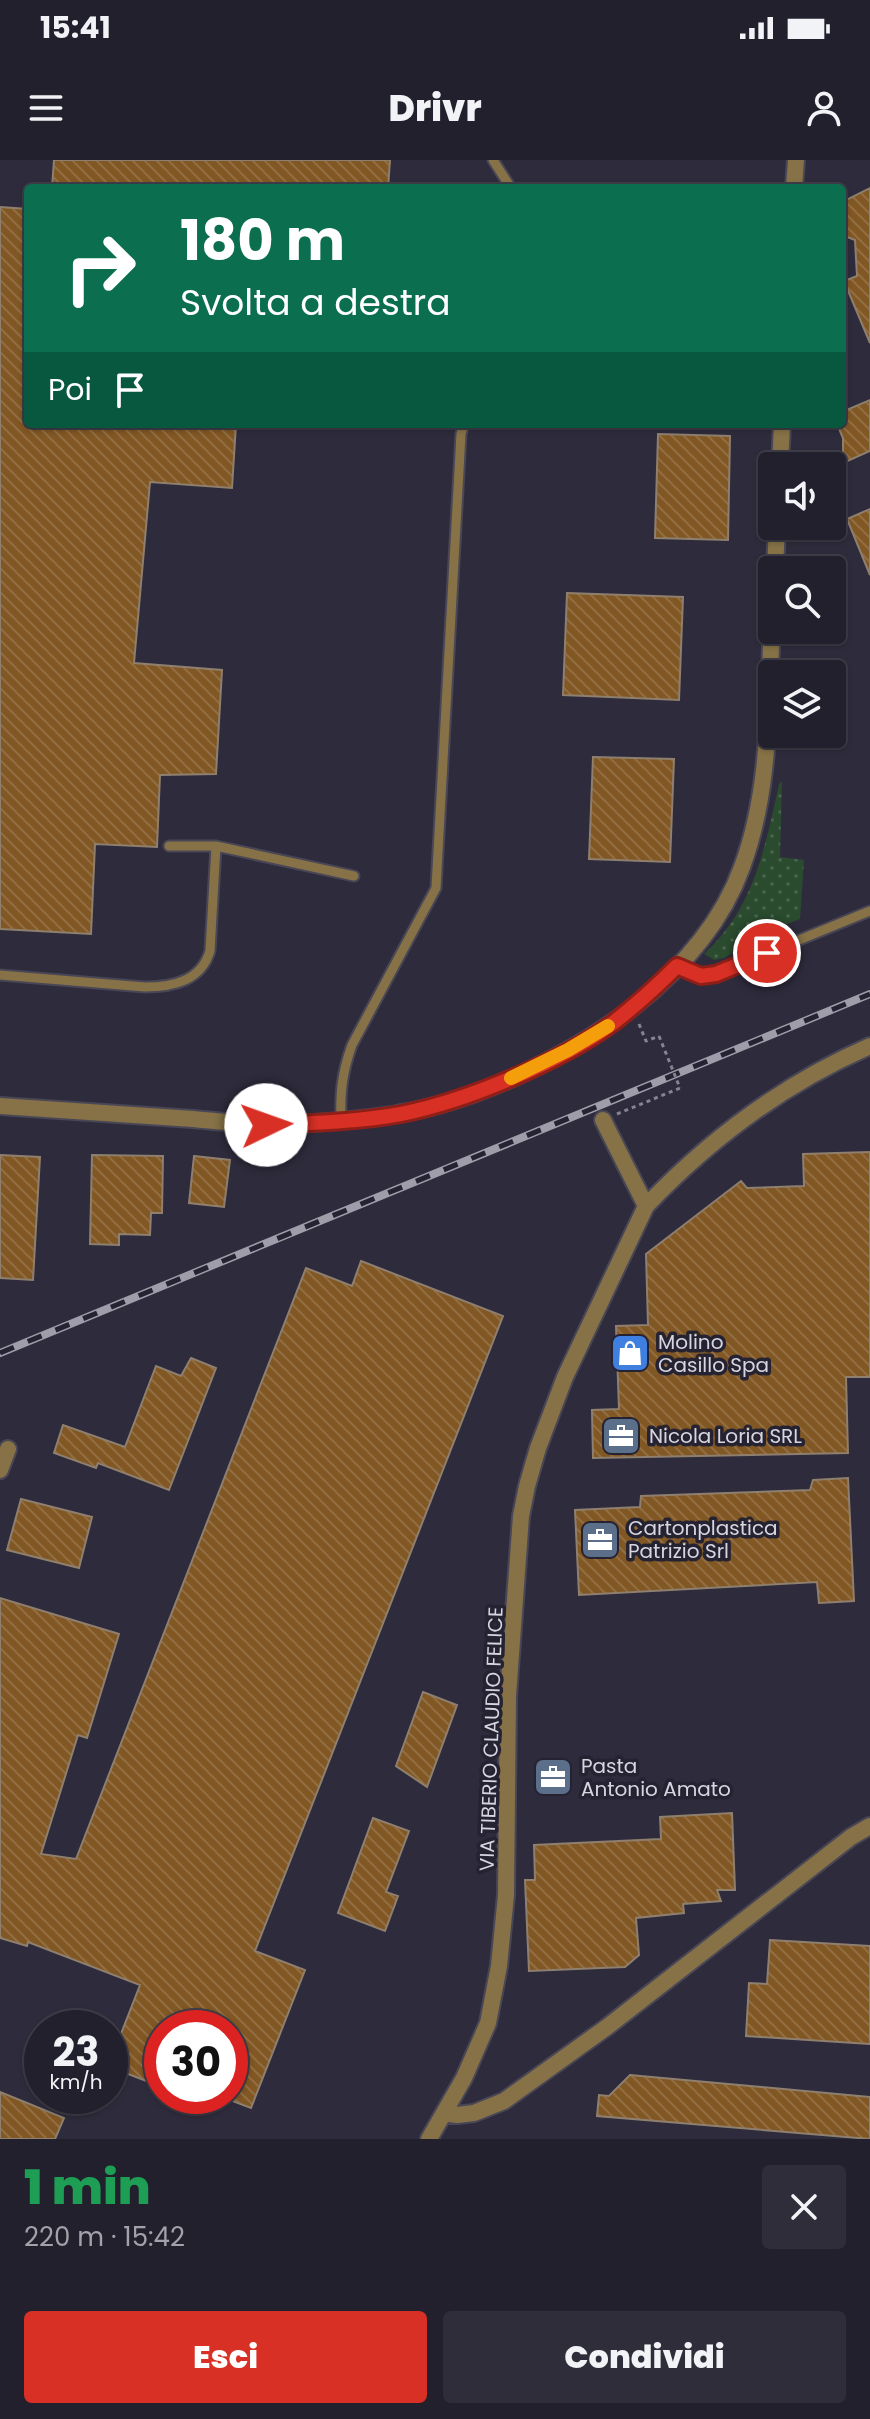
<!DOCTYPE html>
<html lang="it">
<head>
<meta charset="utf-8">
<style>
  body { margin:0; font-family:Poppins,sans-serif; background:#2e2d39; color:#f1f3f6; height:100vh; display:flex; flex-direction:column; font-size:30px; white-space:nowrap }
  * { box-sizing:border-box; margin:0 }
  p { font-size:26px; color:#a2a3aa }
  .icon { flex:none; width:44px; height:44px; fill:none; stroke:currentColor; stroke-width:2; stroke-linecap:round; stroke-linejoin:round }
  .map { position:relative; height:1979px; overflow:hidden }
  .details { display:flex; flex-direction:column; background:#22202d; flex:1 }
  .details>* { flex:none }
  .top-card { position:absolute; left:24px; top:24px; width:822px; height:244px; border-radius:8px; box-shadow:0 2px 6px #0004,0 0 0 2px #3f3e49; background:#0b6e4f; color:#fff; overflow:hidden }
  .fabs { position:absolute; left:758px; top:292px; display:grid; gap:16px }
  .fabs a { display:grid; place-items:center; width:88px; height:88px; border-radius:8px; background:#22202d; box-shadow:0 2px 6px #0004,0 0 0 2px #3f3e49; font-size:40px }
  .speed { position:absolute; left:24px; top:1850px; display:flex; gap:16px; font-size:40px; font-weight:700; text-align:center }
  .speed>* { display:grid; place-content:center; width:104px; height:104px; border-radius:50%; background:#22202d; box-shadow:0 2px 6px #0004,0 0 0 2px #3f3e49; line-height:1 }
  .speed small { font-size:20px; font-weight:400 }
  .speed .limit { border:12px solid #d22; background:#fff; color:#111 }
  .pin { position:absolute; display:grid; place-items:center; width:68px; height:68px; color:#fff; margin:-34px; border:4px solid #fff; border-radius:50%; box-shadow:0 2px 8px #0007 }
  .me { position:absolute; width:88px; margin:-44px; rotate:87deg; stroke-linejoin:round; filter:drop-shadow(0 0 6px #0008) }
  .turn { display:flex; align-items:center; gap:28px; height:168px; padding:0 24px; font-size:36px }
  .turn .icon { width:104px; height:104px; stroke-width:2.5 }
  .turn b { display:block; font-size:56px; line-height:68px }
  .then { display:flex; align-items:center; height:76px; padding:0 24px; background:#0003; gap:16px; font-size:30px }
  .round { display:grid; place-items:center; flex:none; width:84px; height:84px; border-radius:8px; background:#2e2d39 }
  .headline { display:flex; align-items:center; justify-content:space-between; height:136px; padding:0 24px }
  h1 { font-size:48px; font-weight:800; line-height:60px; color:#1e9e55 }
  .cta { display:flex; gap:16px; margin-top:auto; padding:16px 24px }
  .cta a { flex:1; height:92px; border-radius:8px; background:#d93025; color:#fff; font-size:32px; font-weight:800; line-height:92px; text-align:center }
  .cta a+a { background:#2e2d39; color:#f1f3f6 }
  .status { display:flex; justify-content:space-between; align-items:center; height:56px; padding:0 40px; background:#22202d; direction:ltr }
  .status svg { height:22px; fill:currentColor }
  header { display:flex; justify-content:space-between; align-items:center; height:104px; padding:0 24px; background:#22202d; font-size:36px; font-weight:800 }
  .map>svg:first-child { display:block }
  .grass { fill:url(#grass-dots) }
  .building { fill:url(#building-back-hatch); stroke:#8e7f6e; stroke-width:2 }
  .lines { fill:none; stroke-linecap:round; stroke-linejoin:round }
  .service-casing { stroke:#494656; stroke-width:13 }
  .minor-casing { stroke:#494656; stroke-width:20 }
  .path { stroke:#858491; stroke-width:3; stroke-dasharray:4 4; stroke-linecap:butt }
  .service { stroke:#867246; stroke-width:9 }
  .minor { stroke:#867246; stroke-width:16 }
  .rail-casing { stroke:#9f9daa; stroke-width:8 }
  .rail { stroke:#252232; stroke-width:5; stroke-dasharray:15; stroke-linecap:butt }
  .path-bridge { stroke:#858491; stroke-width:3; stroke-dasharray:4 4; stroke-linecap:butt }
  .route-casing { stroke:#8d1f18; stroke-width:20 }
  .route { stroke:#d93025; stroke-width:14 }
  .slow { stroke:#f59e0b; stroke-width:14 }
  .labels { text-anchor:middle; stroke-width:7; stroke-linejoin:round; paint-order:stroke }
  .poi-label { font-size:20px; fill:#d6d5e0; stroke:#252232; text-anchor:start }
  .street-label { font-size:20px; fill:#d6d5e0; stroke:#252232 }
</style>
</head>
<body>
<div class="status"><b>15:41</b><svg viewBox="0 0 49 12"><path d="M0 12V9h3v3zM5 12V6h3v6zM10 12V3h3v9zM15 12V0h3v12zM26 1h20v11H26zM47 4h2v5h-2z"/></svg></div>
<header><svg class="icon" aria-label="menu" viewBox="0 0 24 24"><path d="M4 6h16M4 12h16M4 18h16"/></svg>Drivr<svg class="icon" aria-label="person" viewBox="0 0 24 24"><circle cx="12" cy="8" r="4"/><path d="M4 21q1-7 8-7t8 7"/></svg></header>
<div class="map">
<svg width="870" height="1979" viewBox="0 0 870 1979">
  <defs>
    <pattern id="grass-dots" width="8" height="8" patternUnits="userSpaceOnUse" patternTransform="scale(2)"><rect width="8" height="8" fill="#2a4b2e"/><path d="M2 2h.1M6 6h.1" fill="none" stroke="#48644c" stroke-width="1.8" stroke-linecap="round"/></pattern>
    <pattern id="building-back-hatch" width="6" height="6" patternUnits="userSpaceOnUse" patternTransform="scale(2)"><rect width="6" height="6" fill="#815723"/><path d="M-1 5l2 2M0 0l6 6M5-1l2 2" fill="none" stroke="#926e43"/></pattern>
  </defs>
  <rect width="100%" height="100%" fill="#2e2b3c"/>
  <path class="grass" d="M782,621L780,697L804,700L800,759L779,767L724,798L714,800L704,794C754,748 765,688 779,624Z"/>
  <path class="building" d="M54,0H390L388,28H52Z
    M870,28V183L844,121L857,116L855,80L842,75V42Z
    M0,47L28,49V264H236L232,328L150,322L134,503L222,510L216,614L160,615L157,687L95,684L91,774L0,769Z
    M870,240V291L843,303V278L837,264H842V252Z
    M658,274L730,276L728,380L655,378Z
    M870,349V415L847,359Z
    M567,433L683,437L679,540L563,535Z
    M593,597L674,599L670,702L589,699Z
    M870,992V1217H846L848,1293L593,1298L592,1250L619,1249L616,1166L648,1165L646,1094L741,1021L747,1028L804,1026L803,994Z
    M0,995L40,997L33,1120L0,1118Z
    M92,995L163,996L162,1053H151L150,1075L119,1074V1085L90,1084Z
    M194,996L230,1000L224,1047L189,1043Z
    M361,1101L503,1156L255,1791L305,1810L251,1948L230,1940V1868H162V1927L110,1907V1902L140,1825L28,1782L27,1786L0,1778V1438L119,1474L87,1578L78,1575L41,1694L76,1699L306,1108L352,1126Z
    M191,1198L216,1208L169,1330L98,1303L96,1308L54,1293L63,1265L125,1287L156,1206L181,1216Z
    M848,1318L854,1441L819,1443L817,1422L579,1435L575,1350L640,1347L641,1336L810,1330L813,1320Z
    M21,1339L92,1357L79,1408L7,1390Z
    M423,1532L457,1545L427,1627L396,1606Z
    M732,1653L735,1730H717L721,1741L683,1744L684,1753L636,1758L639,1795L625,1807L529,1811L525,1720H535L534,1685L661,1679L660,1657Z
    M373,1658L409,1671L386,1732L398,1736L385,1771L338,1753Z
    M770,1780L870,1786V1884L746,1876L749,1823L767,1824Z
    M630,1915L870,1937V1979L597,1956L599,1935L609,1936Z
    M0,1932L64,1958L55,1979H0Z"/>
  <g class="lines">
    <defs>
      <path id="service" d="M493,0L511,28
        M169,686H216L354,716
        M677,806L701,816L716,814L870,751
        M0,815L145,827C173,827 201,821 210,791L216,686
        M341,961C340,932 342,913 352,885L436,728L461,274L464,264"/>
      <path id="minor" d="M794,28L796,0
        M780,306L782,264
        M775,410L777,366
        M0,946C64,950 129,955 193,959C217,961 241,964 265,965C281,966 297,963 313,963C341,961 370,959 397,954C474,942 571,896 632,848C679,811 722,763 742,707C771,629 768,544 772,462
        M646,1046C710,979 785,923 870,886
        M0,1310L8,1289
        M444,1953L457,1955L474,1953L504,1941L607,1867L851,1677L870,1666
        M429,1979L464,1918L488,1863L499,1806L506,1735L508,1536L521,1356L527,1326L538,1288L565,1217L646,1046L603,960"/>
    </defs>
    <use href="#service" class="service-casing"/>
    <use href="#minor" class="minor-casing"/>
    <path class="path" d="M639,864L646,881L659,876
      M617,954L680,928"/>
    <use href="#service" class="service"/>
    <use href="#minor" class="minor"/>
    <defs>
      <path id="rail" d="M0,1193L870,834"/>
    </defs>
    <use href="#rail" class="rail-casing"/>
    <use href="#rail" class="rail"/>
    <path class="path-bridge" d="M659,876L680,928"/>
  </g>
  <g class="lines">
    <defs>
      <path id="route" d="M266,965C311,963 357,962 401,954C466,941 560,902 613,863C636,845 657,826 677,806L701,816L716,814L767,793"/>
    </defs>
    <use href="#route" class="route-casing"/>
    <use href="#route" class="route"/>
    <path class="slow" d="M511,918L568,890L608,866"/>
  </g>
  <defs>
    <symbol id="shop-square" viewBox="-11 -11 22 22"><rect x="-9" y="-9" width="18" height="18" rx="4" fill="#3f7fe0" stroke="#252232"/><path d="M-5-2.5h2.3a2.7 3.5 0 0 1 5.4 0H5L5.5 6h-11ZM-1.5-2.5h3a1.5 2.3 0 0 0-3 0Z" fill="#fff"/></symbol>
    <symbol id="office-square" viewBox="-11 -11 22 22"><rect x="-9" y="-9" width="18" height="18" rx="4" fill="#5c6f8a" stroke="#252232"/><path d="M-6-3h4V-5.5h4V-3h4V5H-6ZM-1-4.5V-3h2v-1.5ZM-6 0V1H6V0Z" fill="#fff"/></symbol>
  </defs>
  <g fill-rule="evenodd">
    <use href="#shop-square" x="608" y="1171" width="44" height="44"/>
    <use href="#office-square" x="599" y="1254" width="44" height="44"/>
    <use href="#office-square" x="578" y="1358" width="44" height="44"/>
    <use href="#office-square" x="531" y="1595" width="44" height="44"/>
  </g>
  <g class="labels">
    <g class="poi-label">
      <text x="658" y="1189">Molino<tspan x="658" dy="23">Casillo Spa</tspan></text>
      <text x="649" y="1283">Nicola Loria SRL</text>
      <text x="628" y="1375">Cartonplastica<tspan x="628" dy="23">Patrizio Srl</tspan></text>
      <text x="581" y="1613">Pasta<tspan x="581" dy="23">Antonio Amato</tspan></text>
    </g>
    <g class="street-label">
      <text transform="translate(491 1579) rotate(-88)" y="7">VIA TIBERIO CLAUDIO FELICE</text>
    </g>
  </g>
</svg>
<div class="fabs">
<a><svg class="icon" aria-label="sound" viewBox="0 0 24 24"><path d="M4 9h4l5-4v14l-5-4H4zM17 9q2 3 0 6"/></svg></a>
<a><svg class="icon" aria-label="search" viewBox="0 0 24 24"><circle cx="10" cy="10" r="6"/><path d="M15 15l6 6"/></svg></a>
<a><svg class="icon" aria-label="layers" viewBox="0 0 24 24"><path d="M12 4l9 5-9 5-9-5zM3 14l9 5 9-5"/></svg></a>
</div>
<div class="speed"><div>23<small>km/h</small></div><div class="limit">30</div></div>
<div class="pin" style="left:767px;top:793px;background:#d93025"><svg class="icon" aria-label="arrive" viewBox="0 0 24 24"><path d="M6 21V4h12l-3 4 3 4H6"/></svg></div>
<svg class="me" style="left:266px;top:965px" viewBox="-20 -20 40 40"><circle r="19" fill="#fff"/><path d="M0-13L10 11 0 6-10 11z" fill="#d93025"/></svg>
<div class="top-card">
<div class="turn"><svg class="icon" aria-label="right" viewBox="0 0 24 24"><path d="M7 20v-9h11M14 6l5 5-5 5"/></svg><div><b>180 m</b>Svolta a destra</div></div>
<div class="then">Poi<svg class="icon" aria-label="arrive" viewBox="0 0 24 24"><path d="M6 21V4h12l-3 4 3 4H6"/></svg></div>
</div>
</div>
<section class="details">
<div class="headline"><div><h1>1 min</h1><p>220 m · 15:42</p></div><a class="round"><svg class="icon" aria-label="close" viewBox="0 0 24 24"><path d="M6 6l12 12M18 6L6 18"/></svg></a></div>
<div class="cta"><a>Esci</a><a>Condividi</a></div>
</section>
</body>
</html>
